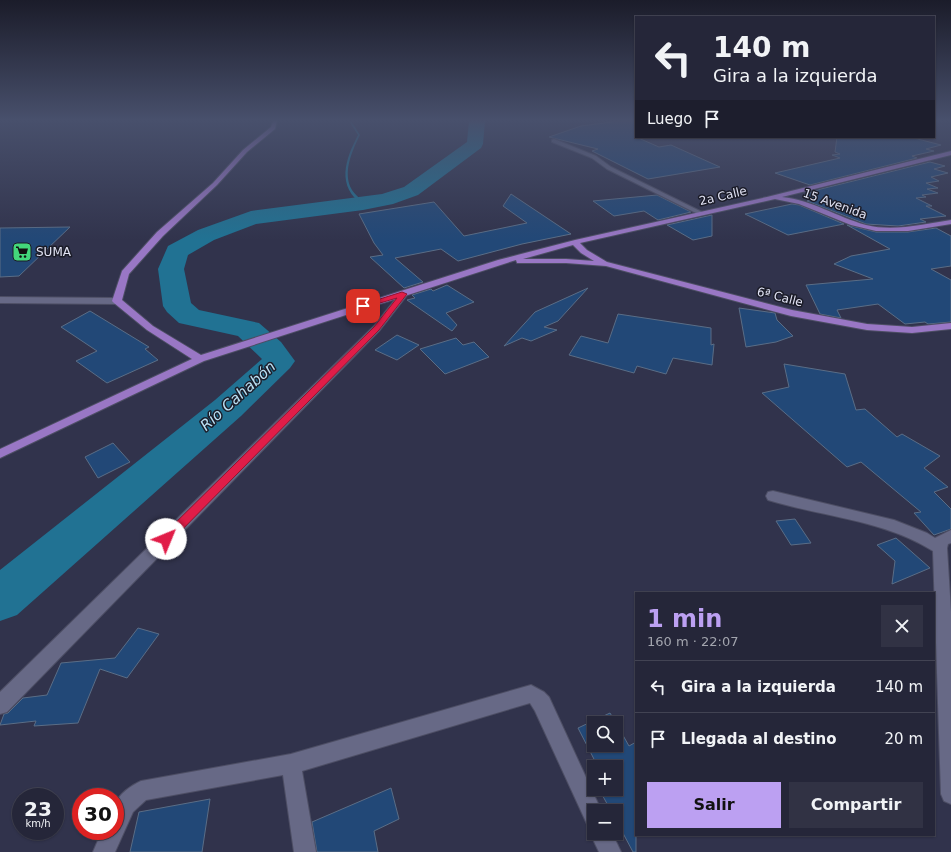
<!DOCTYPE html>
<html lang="es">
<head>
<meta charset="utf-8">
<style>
  body { margin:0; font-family:"DejaVu Sans",sans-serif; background:#313244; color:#f1f3f6; height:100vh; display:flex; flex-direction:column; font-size:15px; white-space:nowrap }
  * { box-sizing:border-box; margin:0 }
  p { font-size:13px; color:#a3a5ae }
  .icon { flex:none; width:22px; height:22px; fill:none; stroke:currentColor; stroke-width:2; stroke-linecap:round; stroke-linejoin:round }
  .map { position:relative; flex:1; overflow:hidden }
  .details { position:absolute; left:635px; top:592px; width:300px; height:244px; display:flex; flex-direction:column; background:#252639; border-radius:0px; box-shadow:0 1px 3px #0004,0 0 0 1px #424353 }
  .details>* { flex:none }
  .top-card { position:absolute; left:635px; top:16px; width:300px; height:122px; border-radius:0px; box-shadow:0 1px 3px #0004,0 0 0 1px #424353; background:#252639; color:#f1f3f6; overflow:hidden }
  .controls { position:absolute; left:587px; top:716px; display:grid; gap:8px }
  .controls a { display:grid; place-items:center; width:36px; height:36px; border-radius:0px; background:#252639; box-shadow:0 1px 3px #0004,0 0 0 1px #424353; font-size:20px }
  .speed { position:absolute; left:12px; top:788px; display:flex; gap:8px; font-size:20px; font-weight:700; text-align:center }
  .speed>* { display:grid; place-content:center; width:52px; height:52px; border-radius:50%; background:#252639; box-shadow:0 1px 3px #0004,0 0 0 1px #424353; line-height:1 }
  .speed small { font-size:10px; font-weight:400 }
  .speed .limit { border:6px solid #d22; background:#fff; color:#111 }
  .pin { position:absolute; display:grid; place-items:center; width:34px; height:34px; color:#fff; margin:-17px; border-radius:8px; box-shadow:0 2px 6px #0006 }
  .me { position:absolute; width:44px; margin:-22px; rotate:45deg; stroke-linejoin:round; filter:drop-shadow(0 0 3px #0008) }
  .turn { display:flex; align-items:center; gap:14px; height:84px; padding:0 12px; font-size:18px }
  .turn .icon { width:52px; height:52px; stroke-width:2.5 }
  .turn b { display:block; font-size:28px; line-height:34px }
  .then { display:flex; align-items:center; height:38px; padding:0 12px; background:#0003; gap:8px; font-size:15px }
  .round { display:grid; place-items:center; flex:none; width:42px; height:42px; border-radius:0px; background:#313244 }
  .headline { display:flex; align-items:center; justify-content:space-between; height:68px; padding:0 12px }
  h1 { font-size:24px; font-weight:600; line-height:30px; color:#bca0f2 }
  .button { display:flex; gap:8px; margin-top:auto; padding:8px 12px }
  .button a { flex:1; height:46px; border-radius:0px; background:#bca0f2; color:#111; font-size:16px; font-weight:600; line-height:46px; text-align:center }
  .button a+a { background:#313244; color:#f1f3f6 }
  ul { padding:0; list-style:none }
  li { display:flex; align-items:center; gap:12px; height:52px; padding:0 12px; border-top:1px solid #424353 }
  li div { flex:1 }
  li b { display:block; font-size:15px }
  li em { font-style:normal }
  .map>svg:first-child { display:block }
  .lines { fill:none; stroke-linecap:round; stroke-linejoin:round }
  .stream { fill:#217293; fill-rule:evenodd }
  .river { fill:#217293; fill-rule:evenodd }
  .building { fill:#224877; stroke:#5a6d86 }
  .minor-casing { stroke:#4d4e64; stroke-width:2 }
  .major-casing { stroke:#4d4e64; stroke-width:2 }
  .minor { fill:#676986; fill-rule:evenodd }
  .major { fill:#9977c5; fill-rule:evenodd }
  .route { fill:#e11d48; stroke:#92132f }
  .labels { text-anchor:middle; stroke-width:3; stroke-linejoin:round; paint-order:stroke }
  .far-street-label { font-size:12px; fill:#e1e3f4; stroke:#1b1c28 }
  .far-poi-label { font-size:12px; fill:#e1e3f4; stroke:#1b1c28; text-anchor:start }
  .water-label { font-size:15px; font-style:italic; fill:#bae0f3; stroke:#1b1c28 }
</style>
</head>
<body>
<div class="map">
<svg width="951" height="852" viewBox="0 0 951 852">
  <rect width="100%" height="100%" fill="#31334c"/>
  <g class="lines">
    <path class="stream" d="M349,121H351L360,135C352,151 342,173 352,190C355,195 361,199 365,204L363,205C336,186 345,160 358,135Z"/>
    <path class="river" d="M469,121H485L483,144L481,148L418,195L393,204L363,210L256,224L214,240L188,255L184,269L191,303L199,310L259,323L281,342L295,361L290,368L241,416L17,615L0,621V570L215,400L262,359L238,336L179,323L167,312L163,306L158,269L168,246L198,230L251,211L382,194L404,187L467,142Z"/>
  </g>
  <path class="building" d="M619,121H636V137L659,147L671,145L720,167L648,179L592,151L598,149L549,137L581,126Z
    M837,137H910L941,145L926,149L934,151L912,156L917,158L810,185L775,173L840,158L832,155L840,154L835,152Z
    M930,162L945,166L934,169L948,173L931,177L939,181L926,183L938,188L927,189L938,193L922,195L926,197L916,198L932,206H926L946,216L920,219L926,222L898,226L866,224L807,201L815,199L804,195L821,189Z
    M511,194L571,234L522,244L458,261L441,249L395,258L423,282L404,288L370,257L383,255L374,243L359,214L434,202L464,236L527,223L503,206Z
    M657,195L691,212L658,220L644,211L614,216L593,201Z
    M792,204L799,205L844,224L788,235L745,214Z
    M712,215V236L693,240L667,225Z
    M847,225L876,232H908L936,228L951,236V266L931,269L951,280V322L928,324L925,322L905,324L878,304L837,310L841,318L820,314L806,285L873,279L834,264L851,256L890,249Z
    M70,227L19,276L0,277V228Z
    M447,285L474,302L446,313L457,325L452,331L407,300L415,298L412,295L431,289L433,291Z
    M588,288L558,321L544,327L557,330L531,341L522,338L504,346L535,312Z
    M739,308L775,313L777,320L793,336L776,342L746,347Z
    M90,311L149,347L145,349L158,360L107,383L76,361L97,351L61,327Z
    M618,314L711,328V345L714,344L712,365L673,358L666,374L637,366L634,373L569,355L581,336L608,343Z
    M397,335L419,345L397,360L375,350Z
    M456,338L463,345L474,342L489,357L445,374L420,349Z
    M784,364L845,374L856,410L865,409L897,437L902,434L940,456L924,468L948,487L934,492L951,509V529L934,535L914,513L921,512L861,462L847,467L762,393L789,387Z
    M113,443L130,462L98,478L85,457Z
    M795,519L811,543L791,545L776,521Z
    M896,538L930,568L892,584L895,561L877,545Z
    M138,628L159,634L127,678L100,669L78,723L34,726L36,721L0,725L4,714L8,713L23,698L47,695L61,663L115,658Z
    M610,713L616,723H594V745H616V723L629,746L636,742V852H633L616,820V811H611L599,789H616V767H594V779L588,767L596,763L578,728Z
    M391,788L399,819L374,831L378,852H317L312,822Z
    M210,799L202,852H130L139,812Z"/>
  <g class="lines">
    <defs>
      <path id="minor" d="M554,139L596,156L611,167L704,213L700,215L698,214L607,169L592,158L552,142V140Z
        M404,291L408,294L380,330L7,712L0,714V692L374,326L401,292Z
        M0,297L117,298L122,301L117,304L0,303Z
        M773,491L894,520L927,533L935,538L951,530V543L948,544L947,548L951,612V804L944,801L941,794L933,551C884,520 823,517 768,500L766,496L768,492Z
        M531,685L544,692L549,697L601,810L602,811H594V833H612L621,852H599L590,833L593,827L587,824L535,711L530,703L302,771L316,852H294L283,775L146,800L133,812L115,852H93L102,831H115C115,823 113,812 115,805C118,794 132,785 141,781L291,754Z"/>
      <path id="major" d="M273,121H277L275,129L247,152L217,185L163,236L129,274L122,300L153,326L201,355L498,260L575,240L767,197L951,151V155L782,197C812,200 837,217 866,225C894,232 923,224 951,220V224L908,231H876L851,225L799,204L775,199L580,243L587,250L607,262L792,310L867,324L912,327L951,323V329L912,333L867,330L791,316L606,266L566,263H517L516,260L204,361L0,458V449L192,359L147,330L114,303L112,301L122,271L157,232L213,183L243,150L271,127ZM573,245L581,253L594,261L566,259H523Z"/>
    </defs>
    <use href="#minor" class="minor-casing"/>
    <use href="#major" class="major-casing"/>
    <use href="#minor" class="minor"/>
    <use href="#major" class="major"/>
  </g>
  <linearGradient id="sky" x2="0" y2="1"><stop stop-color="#1b1c2a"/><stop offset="0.5" stop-color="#48506c"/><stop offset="1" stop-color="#48506c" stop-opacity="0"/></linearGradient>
  <rect width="951" height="240" fill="url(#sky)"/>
  <path class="route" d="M402,292L407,294L379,330L170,542L166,544L162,542L161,539L162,536L374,327L397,298L363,308L360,306L361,305Z"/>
  <defs>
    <symbol id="supermarket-square" viewBox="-11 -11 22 22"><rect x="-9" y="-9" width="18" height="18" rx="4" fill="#43d77b" stroke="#1b1c28"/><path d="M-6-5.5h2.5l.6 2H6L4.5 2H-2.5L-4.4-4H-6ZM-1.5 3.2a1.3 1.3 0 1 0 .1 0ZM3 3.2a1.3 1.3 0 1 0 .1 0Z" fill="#111"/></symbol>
  </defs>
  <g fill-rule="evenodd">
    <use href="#supermarket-square" x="11" y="241" width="22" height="22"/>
  </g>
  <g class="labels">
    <g class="far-street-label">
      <text transform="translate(723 196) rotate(-13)" y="4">2a Calle</text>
      <text transform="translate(835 204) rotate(20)" y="4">15 Avenida</text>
      <text transform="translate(780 297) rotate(14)" y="4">6ª Calle</text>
    </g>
    <g class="far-poi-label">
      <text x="36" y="256">SUMA</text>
    </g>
    <g class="water-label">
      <text transform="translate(238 396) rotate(-42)" y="5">Río Cahabón</text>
    </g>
  </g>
</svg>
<div class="controls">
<a><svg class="icon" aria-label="search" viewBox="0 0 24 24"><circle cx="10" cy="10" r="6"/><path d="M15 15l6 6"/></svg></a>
<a>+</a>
<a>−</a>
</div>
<div class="speed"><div>23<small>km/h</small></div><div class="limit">30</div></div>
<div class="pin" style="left:363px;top:306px;background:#d93025"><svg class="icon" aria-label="arrive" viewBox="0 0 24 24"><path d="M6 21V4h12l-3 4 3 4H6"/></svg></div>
<svg class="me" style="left:166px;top:539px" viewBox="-20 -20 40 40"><circle r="19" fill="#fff"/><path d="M0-13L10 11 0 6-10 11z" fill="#e11d48"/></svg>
<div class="top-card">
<div class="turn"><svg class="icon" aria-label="left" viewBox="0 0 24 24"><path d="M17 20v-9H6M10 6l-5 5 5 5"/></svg><div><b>140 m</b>Gira a la izquierda</div></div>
<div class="then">Luego<svg class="icon" aria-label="arrive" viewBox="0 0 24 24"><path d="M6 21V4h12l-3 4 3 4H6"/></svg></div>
</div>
<section class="details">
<div class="headline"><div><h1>1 min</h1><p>160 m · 22:07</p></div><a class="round"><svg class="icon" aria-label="close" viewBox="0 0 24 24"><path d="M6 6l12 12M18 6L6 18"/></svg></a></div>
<ul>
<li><svg class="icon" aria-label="left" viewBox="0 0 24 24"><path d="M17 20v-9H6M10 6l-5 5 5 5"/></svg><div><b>Gira a la izquierda</b></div><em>140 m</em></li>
<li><svg class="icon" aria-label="arrive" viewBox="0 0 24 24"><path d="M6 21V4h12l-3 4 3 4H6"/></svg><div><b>Llegada al destino</b></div><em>20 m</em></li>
</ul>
<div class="button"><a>Salir</a><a>Compartir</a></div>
</section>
</div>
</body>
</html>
